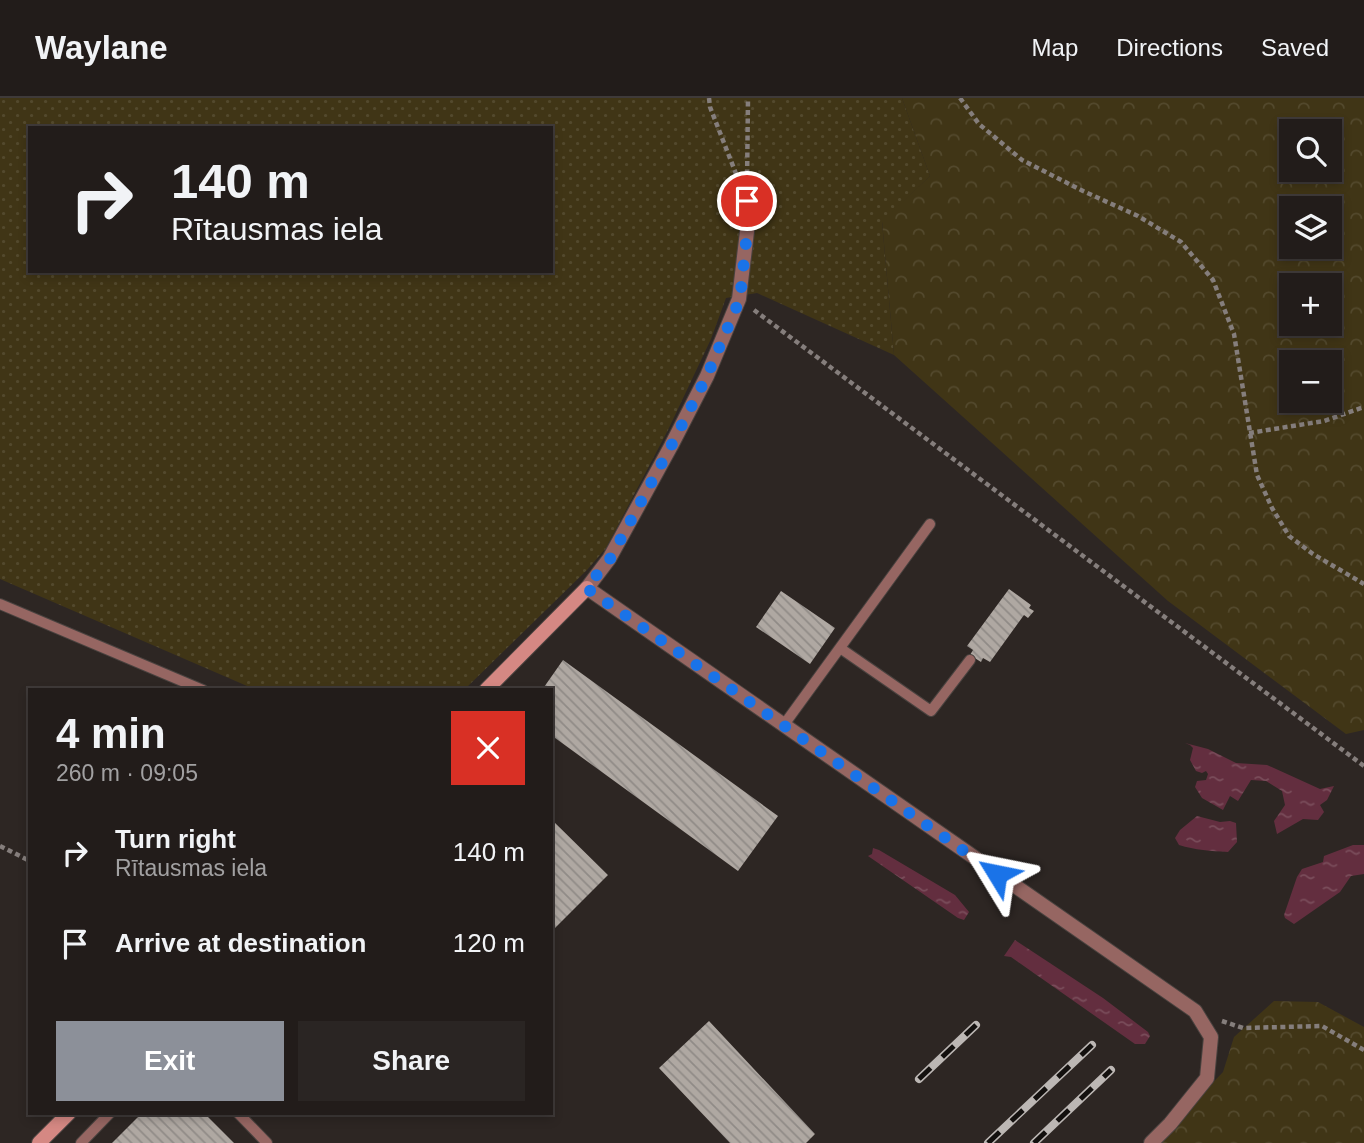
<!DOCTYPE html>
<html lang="en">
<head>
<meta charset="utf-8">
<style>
  body { margin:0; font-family:Helvetica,sans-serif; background:#2a2523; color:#f1f3f6; height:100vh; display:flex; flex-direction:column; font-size:26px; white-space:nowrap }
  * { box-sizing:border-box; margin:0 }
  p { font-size:23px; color:#a2a1a2 }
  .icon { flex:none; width:38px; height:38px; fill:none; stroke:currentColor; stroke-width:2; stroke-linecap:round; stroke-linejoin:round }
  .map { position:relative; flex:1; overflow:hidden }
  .panel { position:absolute; left:28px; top:590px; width:525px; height:427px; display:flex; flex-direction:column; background:#221c1a; border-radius:0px; box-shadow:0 4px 10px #0003,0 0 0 2px #3f3a39 }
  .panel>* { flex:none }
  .banner { position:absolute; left:28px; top:28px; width:525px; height:147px; border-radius:0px; box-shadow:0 4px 10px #0003,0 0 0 2px #3f3a39; background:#221c1a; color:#f1f3f6; overflow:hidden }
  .controls { position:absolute; left:1279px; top:21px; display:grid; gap:14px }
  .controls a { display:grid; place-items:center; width:63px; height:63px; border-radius:0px; background:#221c1a; box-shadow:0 4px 10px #0003,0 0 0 2px #3f3a39; font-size:35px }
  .pin { position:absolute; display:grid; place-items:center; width:60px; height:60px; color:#fff; margin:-30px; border:4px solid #fff; border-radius:50%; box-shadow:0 2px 7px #0007 }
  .me { position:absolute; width:77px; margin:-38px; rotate:305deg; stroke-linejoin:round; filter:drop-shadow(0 0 5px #0008) }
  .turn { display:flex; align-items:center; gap:24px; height:147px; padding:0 28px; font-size:32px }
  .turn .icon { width:91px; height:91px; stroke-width:2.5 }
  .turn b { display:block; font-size:49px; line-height:60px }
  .round { display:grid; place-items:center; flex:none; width:74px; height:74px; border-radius:0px; background:#2a2523 }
  .summary { display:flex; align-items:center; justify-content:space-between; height:119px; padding:0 28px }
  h1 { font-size:42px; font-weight:700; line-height:52px }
  .primary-button { display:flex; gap:14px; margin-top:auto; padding:14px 28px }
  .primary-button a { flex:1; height:80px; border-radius:0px; background:#8c9099; color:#fff; font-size:28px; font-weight:700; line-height:80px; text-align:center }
  .primary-button a+a { background:#2a2523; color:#f1f3f6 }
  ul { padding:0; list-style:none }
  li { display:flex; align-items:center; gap:21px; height:91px; padding:0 28px }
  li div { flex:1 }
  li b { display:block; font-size:26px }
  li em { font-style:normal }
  header { display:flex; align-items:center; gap:42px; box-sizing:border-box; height:98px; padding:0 35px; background:#221c1a; border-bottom:2px solid #3f3a39 }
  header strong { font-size:33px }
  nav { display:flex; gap:38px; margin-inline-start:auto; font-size:24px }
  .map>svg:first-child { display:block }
  .grass { fill:url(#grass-dots); fill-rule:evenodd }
  .forest { fill:url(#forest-crowns); fill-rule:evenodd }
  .water { fill:url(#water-ripples) }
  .building { fill:url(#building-back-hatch) }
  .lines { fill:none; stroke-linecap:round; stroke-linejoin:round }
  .lane-casing { stroke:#49423f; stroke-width:12 }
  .street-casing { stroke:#49423f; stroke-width:16 }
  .secondary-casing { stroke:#49423f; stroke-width:16 }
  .path { stroke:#857e7c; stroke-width:4.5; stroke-dasharray:5 3.5; stroke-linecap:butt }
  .lane { stroke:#966662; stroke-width:10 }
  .street { stroke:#966662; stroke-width:14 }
  .secondary { stroke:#d58883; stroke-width:14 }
  .rail-casing { stroke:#bcb7b4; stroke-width:8 }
  .rail { stroke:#13100e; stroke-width:5; stroke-dasharray:16; stroke-linecap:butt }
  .route { stroke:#1a73e8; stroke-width:12; stroke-dasharray:0 21.6 }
</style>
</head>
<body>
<header>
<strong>Waylane</strong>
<nav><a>Map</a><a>Directions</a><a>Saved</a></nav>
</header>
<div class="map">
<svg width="1364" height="1045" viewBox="0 0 1364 1045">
  <defs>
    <pattern id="grass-dots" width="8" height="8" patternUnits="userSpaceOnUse" patternTransform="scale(1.75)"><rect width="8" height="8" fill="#403516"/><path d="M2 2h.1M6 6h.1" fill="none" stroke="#53492d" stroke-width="1.8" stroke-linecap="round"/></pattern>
    <pattern id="forest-crowns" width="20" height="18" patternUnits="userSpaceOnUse" patternTransform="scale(1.75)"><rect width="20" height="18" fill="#403516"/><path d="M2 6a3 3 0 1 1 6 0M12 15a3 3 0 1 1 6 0" fill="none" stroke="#53492d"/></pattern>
    <pattern id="water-ripples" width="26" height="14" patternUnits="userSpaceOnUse" patternTransform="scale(1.75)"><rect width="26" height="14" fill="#632e3f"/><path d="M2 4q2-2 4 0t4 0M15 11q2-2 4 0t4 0" fill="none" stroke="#7a4d5b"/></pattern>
    <pattern id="building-back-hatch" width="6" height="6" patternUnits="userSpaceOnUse" patternTransform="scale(1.75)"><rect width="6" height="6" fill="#afa8a2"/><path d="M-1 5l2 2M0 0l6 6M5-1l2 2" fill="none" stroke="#908b87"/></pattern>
  </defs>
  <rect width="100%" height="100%" fill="#2d2623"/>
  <path class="grass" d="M0,0H902L930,78L882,124L894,257L757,195L726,200L711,241L668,332L606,450L587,472L465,591H254L0,481ZM30,30H551V173H30Z"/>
  <path class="forest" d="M902,0H1364V632L1346,636L1168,503L894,257L882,123L930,78ZM1292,33H1330V72H1292ZM1292,110H1330V149H1292ZM1292,187H1330V226H1292ZM1292,264H1330V303H1292Z
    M1274,903L1318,904L1364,929V1045H1155L1223,974L1234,939Z"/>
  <path class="water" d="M1185,645L1208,651L1236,665L1267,667L1320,691L1334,688L1327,702L1320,707L1324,714L1318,722L1303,721L1277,736L1274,723L1285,707L1282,693L1266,683L1251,682L1238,703L1230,698L1223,712L1202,700L1195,689L1197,683L1206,682L1208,676L1206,673L1202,675L1196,673L1190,662L1193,650L1190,647Z
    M1197,718L1220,724L1230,723L1236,725L1237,744L1228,754C1211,753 1195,752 1179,747L1175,740L1180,732Z
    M1353,747H1364V776L1351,778L1340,794L1294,826L1285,820L1284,817L1297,779L1302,771L1323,764L1324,758Z
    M873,750L879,752L955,797L969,814L964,822L958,820L868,758L872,756Z
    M1015,842L1103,900L1148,934L1150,938L1145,946H1135L1011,859L1004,858Z"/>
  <path class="building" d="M1009,491L1031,507L1029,510L1034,513L1028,520L1024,517L990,564L983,560L981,564L970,557L973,552L967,548Z
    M781,493L835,530L810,566L756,529Z
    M563,562L778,718L738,773L551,637V592H542Z
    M551,721L608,777L551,834Z
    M709,923L815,1036L806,1045H730L659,970Z
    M142,1015H204L234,1045H112Z"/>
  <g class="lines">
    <defs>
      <path id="lane" d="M0,506L203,592
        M840,550L931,613L970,562
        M783,628L930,426
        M238,1015L267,1045
        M81,1045L110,1015"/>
      <path id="street" d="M747,103L748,125L739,201L707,278L671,348L609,461L587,490L1195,913L1211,939L1207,980L1170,1026L1151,1045"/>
      <path id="secondary" d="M486,592L587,490
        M39,1045L69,1015"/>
    </defs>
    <use href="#lane" class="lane-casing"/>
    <use href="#street" class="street-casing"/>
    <use href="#secondary" class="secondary-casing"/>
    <path class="path" d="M709,0L710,9L740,86
      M960,0L979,26L1022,62L1083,93L1138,118L1181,144L1213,182L1234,236L1257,377L1272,410L1289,438L1313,456L1364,486
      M747,85L748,0
      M754,212L1364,668
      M1249,335L1324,323L1364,309
      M0,748L30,763
      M1222,923L1243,930L1322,928L1364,952"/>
    <use href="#lane" class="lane"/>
    <use href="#street" class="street"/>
    <use href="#secondary" class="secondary"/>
    <defs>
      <path id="rail" d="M919,981L976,927
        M988,1045L1092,947
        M1034,1045L1111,972"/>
    </defs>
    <use href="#rail" class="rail-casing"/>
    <use href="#rail" class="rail"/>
  </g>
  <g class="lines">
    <path class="route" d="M747,103L748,125L740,201L707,278L671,348L610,461L586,490L997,776"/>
  </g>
</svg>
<div class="controls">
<a><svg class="icon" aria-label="search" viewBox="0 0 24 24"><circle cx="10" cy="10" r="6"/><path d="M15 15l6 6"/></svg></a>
<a><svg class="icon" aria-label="layers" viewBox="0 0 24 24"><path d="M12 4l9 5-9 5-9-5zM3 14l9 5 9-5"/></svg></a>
<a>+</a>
<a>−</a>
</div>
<div class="pin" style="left:747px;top:103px;background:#d93025"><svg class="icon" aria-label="arrive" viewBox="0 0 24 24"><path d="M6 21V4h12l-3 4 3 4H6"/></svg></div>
<svg class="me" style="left:997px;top:776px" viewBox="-20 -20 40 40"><path d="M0-17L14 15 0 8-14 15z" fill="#1a73e8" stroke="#fff" stroke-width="4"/></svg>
<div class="banner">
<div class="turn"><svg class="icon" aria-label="right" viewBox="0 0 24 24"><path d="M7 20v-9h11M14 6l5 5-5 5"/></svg><div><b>140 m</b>Rītausmas iela</div></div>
</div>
<section class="panel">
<div class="summary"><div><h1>4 min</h1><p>260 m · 09:05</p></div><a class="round" style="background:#d93025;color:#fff"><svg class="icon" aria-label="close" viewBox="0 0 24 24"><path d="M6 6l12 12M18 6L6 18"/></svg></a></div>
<ul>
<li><svg class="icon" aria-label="right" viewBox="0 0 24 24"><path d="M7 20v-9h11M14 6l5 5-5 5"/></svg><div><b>Turn right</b><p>Rītausmas iela</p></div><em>140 m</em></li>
<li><svg class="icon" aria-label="arrive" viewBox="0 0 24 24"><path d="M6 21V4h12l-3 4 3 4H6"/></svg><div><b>Arrive at destination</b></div><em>120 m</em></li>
</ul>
<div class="primary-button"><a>Exit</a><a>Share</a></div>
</section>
</div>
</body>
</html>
